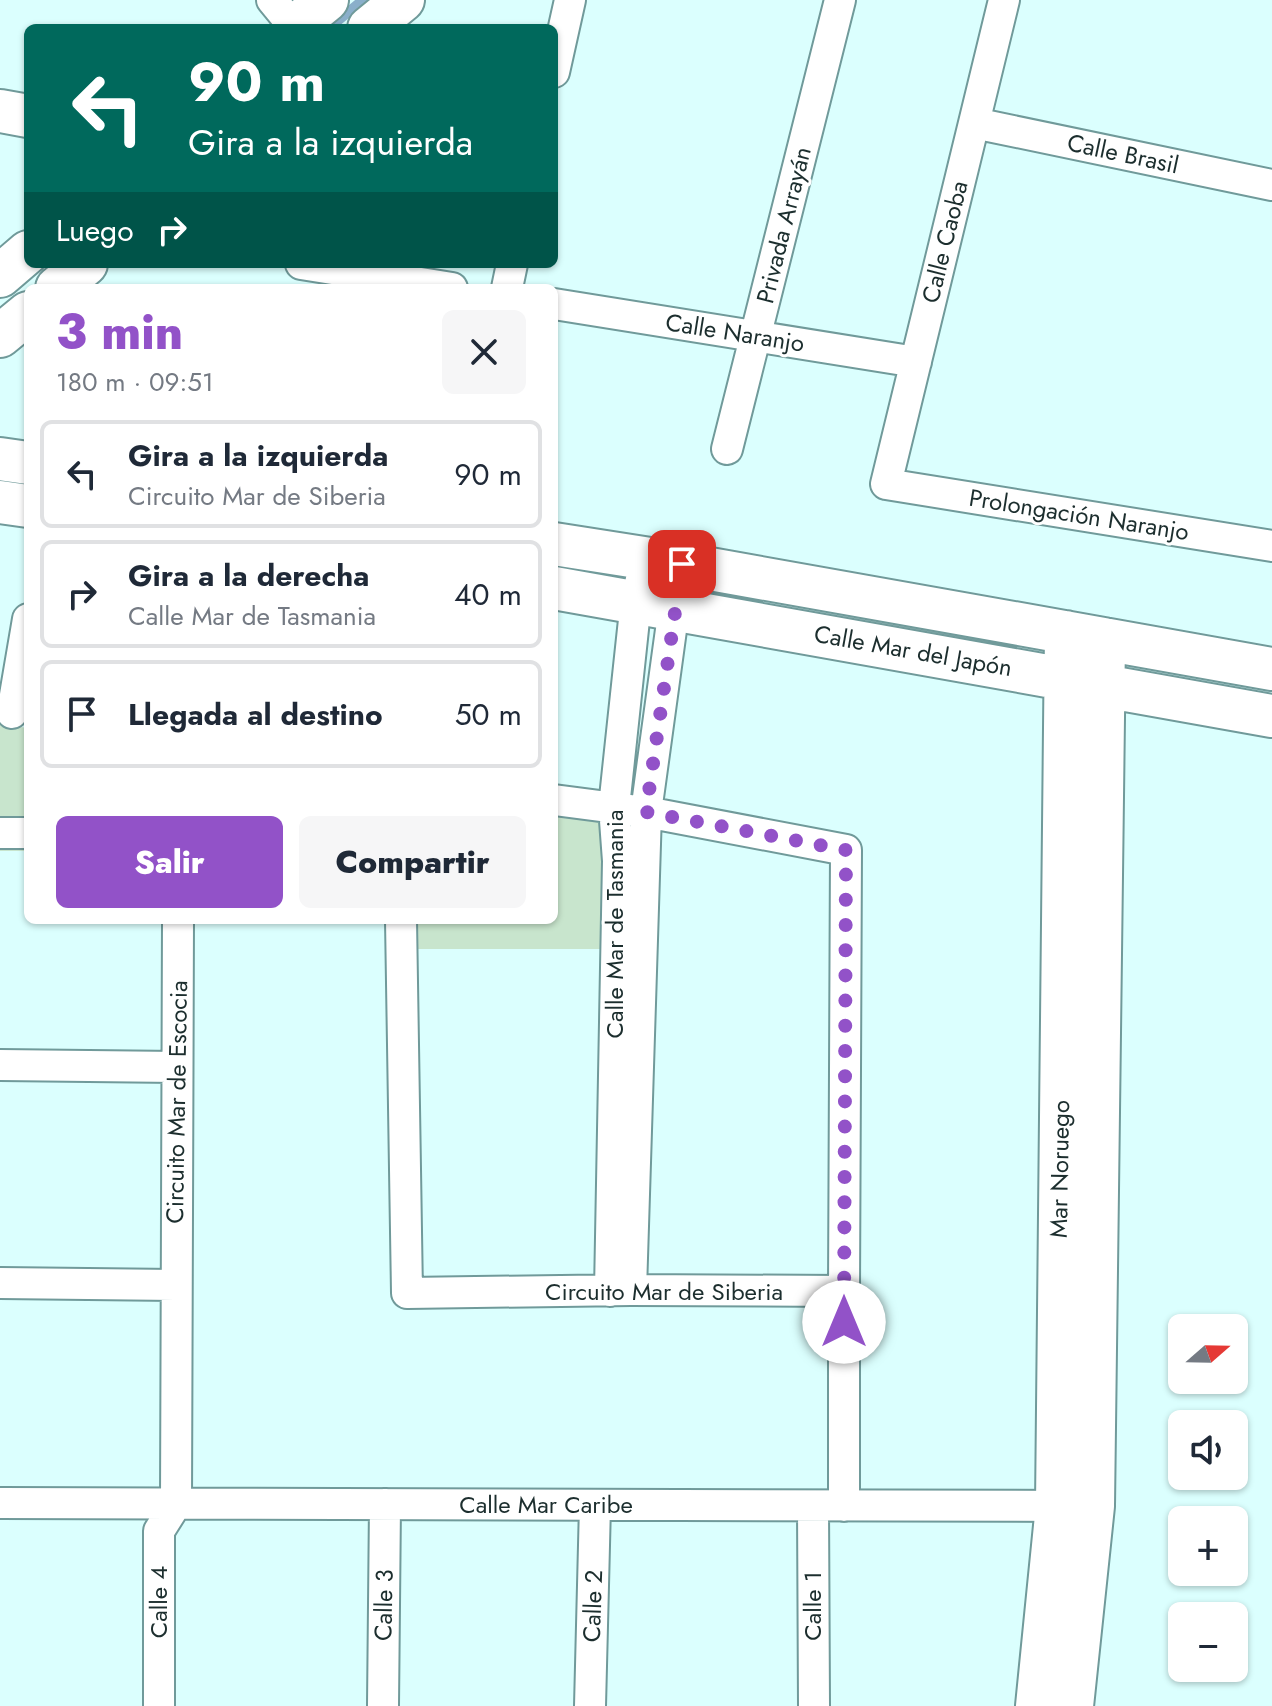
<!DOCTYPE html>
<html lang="es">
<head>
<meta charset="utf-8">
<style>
  body { margin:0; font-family:Jost,sans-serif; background:#f6f6f7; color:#1f2937; height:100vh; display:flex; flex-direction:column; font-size:30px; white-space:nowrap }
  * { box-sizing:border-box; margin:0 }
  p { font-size:26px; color:#747a83 }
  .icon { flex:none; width:44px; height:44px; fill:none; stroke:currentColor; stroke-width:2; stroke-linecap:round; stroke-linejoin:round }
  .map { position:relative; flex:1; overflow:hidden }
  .panel { position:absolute; left:24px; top:284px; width:534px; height:640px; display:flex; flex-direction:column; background:#fff; border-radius:12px; box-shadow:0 2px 6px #0004 }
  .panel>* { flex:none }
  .hud { position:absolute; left:24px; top:24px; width:534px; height:244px; border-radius:12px; box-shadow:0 2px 6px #0004; background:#00695c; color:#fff; overflow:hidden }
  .needle { width:52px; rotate:70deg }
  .buttons { position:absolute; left:1168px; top:1314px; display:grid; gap:16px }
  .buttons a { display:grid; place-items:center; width:80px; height:80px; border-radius:12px; background:#fff; box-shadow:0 2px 6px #0004; font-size:40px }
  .pin { position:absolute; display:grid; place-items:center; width:68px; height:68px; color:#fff; margin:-34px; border-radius:16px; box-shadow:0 4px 12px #0006 }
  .me { position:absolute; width:88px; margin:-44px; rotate:0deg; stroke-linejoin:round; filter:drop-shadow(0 0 6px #0008) }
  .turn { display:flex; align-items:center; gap:28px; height:168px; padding:0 32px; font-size:36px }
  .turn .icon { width:104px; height:104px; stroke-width:2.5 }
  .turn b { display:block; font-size:56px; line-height:68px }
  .then { display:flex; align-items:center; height:76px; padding:0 32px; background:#0003; gap:16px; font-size:30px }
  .round { display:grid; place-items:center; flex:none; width:84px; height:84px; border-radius:12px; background:#f6f6f7 }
  .overview { display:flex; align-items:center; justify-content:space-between; height:136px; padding:0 32px }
  h1 { font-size:48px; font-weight:800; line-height:60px; color:#9252c8 }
  .primary-button { display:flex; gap:16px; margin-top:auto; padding:16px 32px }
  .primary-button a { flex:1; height:92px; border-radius:12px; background:#9252c8; color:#fff; font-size:32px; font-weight:800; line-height:92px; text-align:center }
  .primary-button a+a { background:#f6f6f7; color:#1f2937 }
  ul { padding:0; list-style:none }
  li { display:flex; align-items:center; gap:24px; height:108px; margin:0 16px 12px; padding:0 16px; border:4px solid #e0e1e3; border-radius:12px }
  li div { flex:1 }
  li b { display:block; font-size:30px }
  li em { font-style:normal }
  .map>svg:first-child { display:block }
  .green { fill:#c8e5cd }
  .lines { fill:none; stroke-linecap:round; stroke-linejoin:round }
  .stream { stroke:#8aafca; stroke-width:10 }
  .street-casing { stroke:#709a9a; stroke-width:34 }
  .secondary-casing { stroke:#709a9a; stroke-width:46 }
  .street { stroke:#fff; stroke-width:30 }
  .secondary { stroke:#fff; stroke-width:42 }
  .route { stroke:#9252c8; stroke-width:14; stroke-dasharray:0 25.2 }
  .labels { text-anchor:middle; stroke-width:6; stroke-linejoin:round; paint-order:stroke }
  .street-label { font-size:24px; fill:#1c2e2e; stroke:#fff }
</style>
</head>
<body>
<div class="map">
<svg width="1272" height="1706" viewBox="0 0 1272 1706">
  <rect width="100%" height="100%" fill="#dbfffe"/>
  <path class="green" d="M0,724L28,728V851H0Z
    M554,816L612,824L614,949H410L412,920H554Z"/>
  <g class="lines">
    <path class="stream" d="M329,28L363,0"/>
    <defs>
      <path id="street" d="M272,0L295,28
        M1004,0L886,484L1272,546
        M554,72L570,0
        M974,123L1272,185
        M301,264L452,288
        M507,288L512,264
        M554,304L916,362
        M727,449L840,0
        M12,713L28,619
        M0,833H28
        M401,920L407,1293L631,1290L844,1291L846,850L646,812L554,800
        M0,1065L177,1067
        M0,1283L175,1285
        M631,1290L646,812L674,608L682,564
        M610,1291L618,861L614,807L636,601L646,558
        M0,1503L1074,1506
        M813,1506L814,1706
        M844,1506V1291
        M159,1706V1531L176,1504L178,920
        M383,1706L385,1504
        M590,1706L595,1505"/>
      <path id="secondary" d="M293,28L327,0
        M369,28L403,0
        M0,111L28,116
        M0,276L28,252
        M57,288L86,264
        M0,336L28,313
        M0,459L28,463
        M0,502L28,506
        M554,544L682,564L1272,669
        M554,588L1272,716
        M1037,1706L1057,1506L1066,632
        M1072,1706L1093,1506L1104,639"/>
    </defs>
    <use href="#street" class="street-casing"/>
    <use href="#secondary" class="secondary-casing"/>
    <use href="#street" class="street"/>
    <use href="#secondary" class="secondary"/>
  </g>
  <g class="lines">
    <path class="route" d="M682,564L646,812L846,850L844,1322"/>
  </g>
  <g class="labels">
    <g class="street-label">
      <text transform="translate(1123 154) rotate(12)" y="8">Calle Brasil</text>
      <text transform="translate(784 225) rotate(-76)" y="8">Privada Arrayán</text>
      <text transform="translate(945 242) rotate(-76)" y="8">Calle Caoba</text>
      <text transform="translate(735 333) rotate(9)" y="8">Calle Naranjo</text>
      <text transform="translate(1079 515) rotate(9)" y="8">Prolongación Naranjo</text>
      <text transform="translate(913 651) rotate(10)" y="8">Calle Mar del Japón</text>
      <text transform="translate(615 924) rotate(-90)" y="8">Calle Mar de Tasmania</text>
      <text transform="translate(177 1102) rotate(-89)" y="8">Circuito Mar de Escocia</text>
      <text transform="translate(1060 1169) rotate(-89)" y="8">Mar Noruego</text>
      <text x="664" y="1300">Circuito Mar de Siberia</text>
      <text x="546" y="1513">Calle Mar Caribe</text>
      <text transform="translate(159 1602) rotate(-90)" y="8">Calle 4</text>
      <text transform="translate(384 1605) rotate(-89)" y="8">Calle 3</text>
      <text transform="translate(593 1606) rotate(-88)" y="8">Calle 2</text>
      <text transform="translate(813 1606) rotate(-90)" y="8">Calle 1</text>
    </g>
  </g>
</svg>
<div class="buttons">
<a><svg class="needle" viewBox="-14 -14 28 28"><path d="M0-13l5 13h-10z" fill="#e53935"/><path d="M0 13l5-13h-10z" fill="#747a83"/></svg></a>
<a><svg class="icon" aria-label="sound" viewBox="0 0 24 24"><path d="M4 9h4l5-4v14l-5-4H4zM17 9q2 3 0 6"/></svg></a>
<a>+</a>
<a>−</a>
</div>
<div class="pin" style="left:682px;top:564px;background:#d93025"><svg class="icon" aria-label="arrive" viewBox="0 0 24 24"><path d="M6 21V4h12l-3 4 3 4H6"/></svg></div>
<svg class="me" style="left:844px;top:1322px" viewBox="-20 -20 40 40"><circle r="19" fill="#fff"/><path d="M0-13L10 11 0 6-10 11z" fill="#9252c8"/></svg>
<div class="hud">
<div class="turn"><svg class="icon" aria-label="left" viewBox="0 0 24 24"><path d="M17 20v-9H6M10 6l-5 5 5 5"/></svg><div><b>90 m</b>Gira a la izquierda</div></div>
<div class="then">Luego<svg class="icon" aria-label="right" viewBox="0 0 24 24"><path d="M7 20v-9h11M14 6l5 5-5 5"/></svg></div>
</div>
<section class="panel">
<div class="overview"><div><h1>3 min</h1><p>180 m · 09:51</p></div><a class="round"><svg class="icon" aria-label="close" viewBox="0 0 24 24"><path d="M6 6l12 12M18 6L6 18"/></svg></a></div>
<ul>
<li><svg class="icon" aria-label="left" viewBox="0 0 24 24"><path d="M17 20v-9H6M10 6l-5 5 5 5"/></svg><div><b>Gira a la izquierda</b><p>Circuito Mar de Siberia</p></div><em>90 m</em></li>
<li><svg class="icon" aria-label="right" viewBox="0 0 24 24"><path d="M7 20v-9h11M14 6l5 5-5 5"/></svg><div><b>Gira a la derecha</b><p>Calle Mar de Tasmania</p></div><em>40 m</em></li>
<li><svg class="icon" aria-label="arrive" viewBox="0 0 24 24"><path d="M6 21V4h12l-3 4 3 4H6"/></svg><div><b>Llegada al destino</b></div><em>50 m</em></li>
</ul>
<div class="primary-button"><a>Salir</a><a>Compartir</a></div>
</section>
</div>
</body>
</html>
